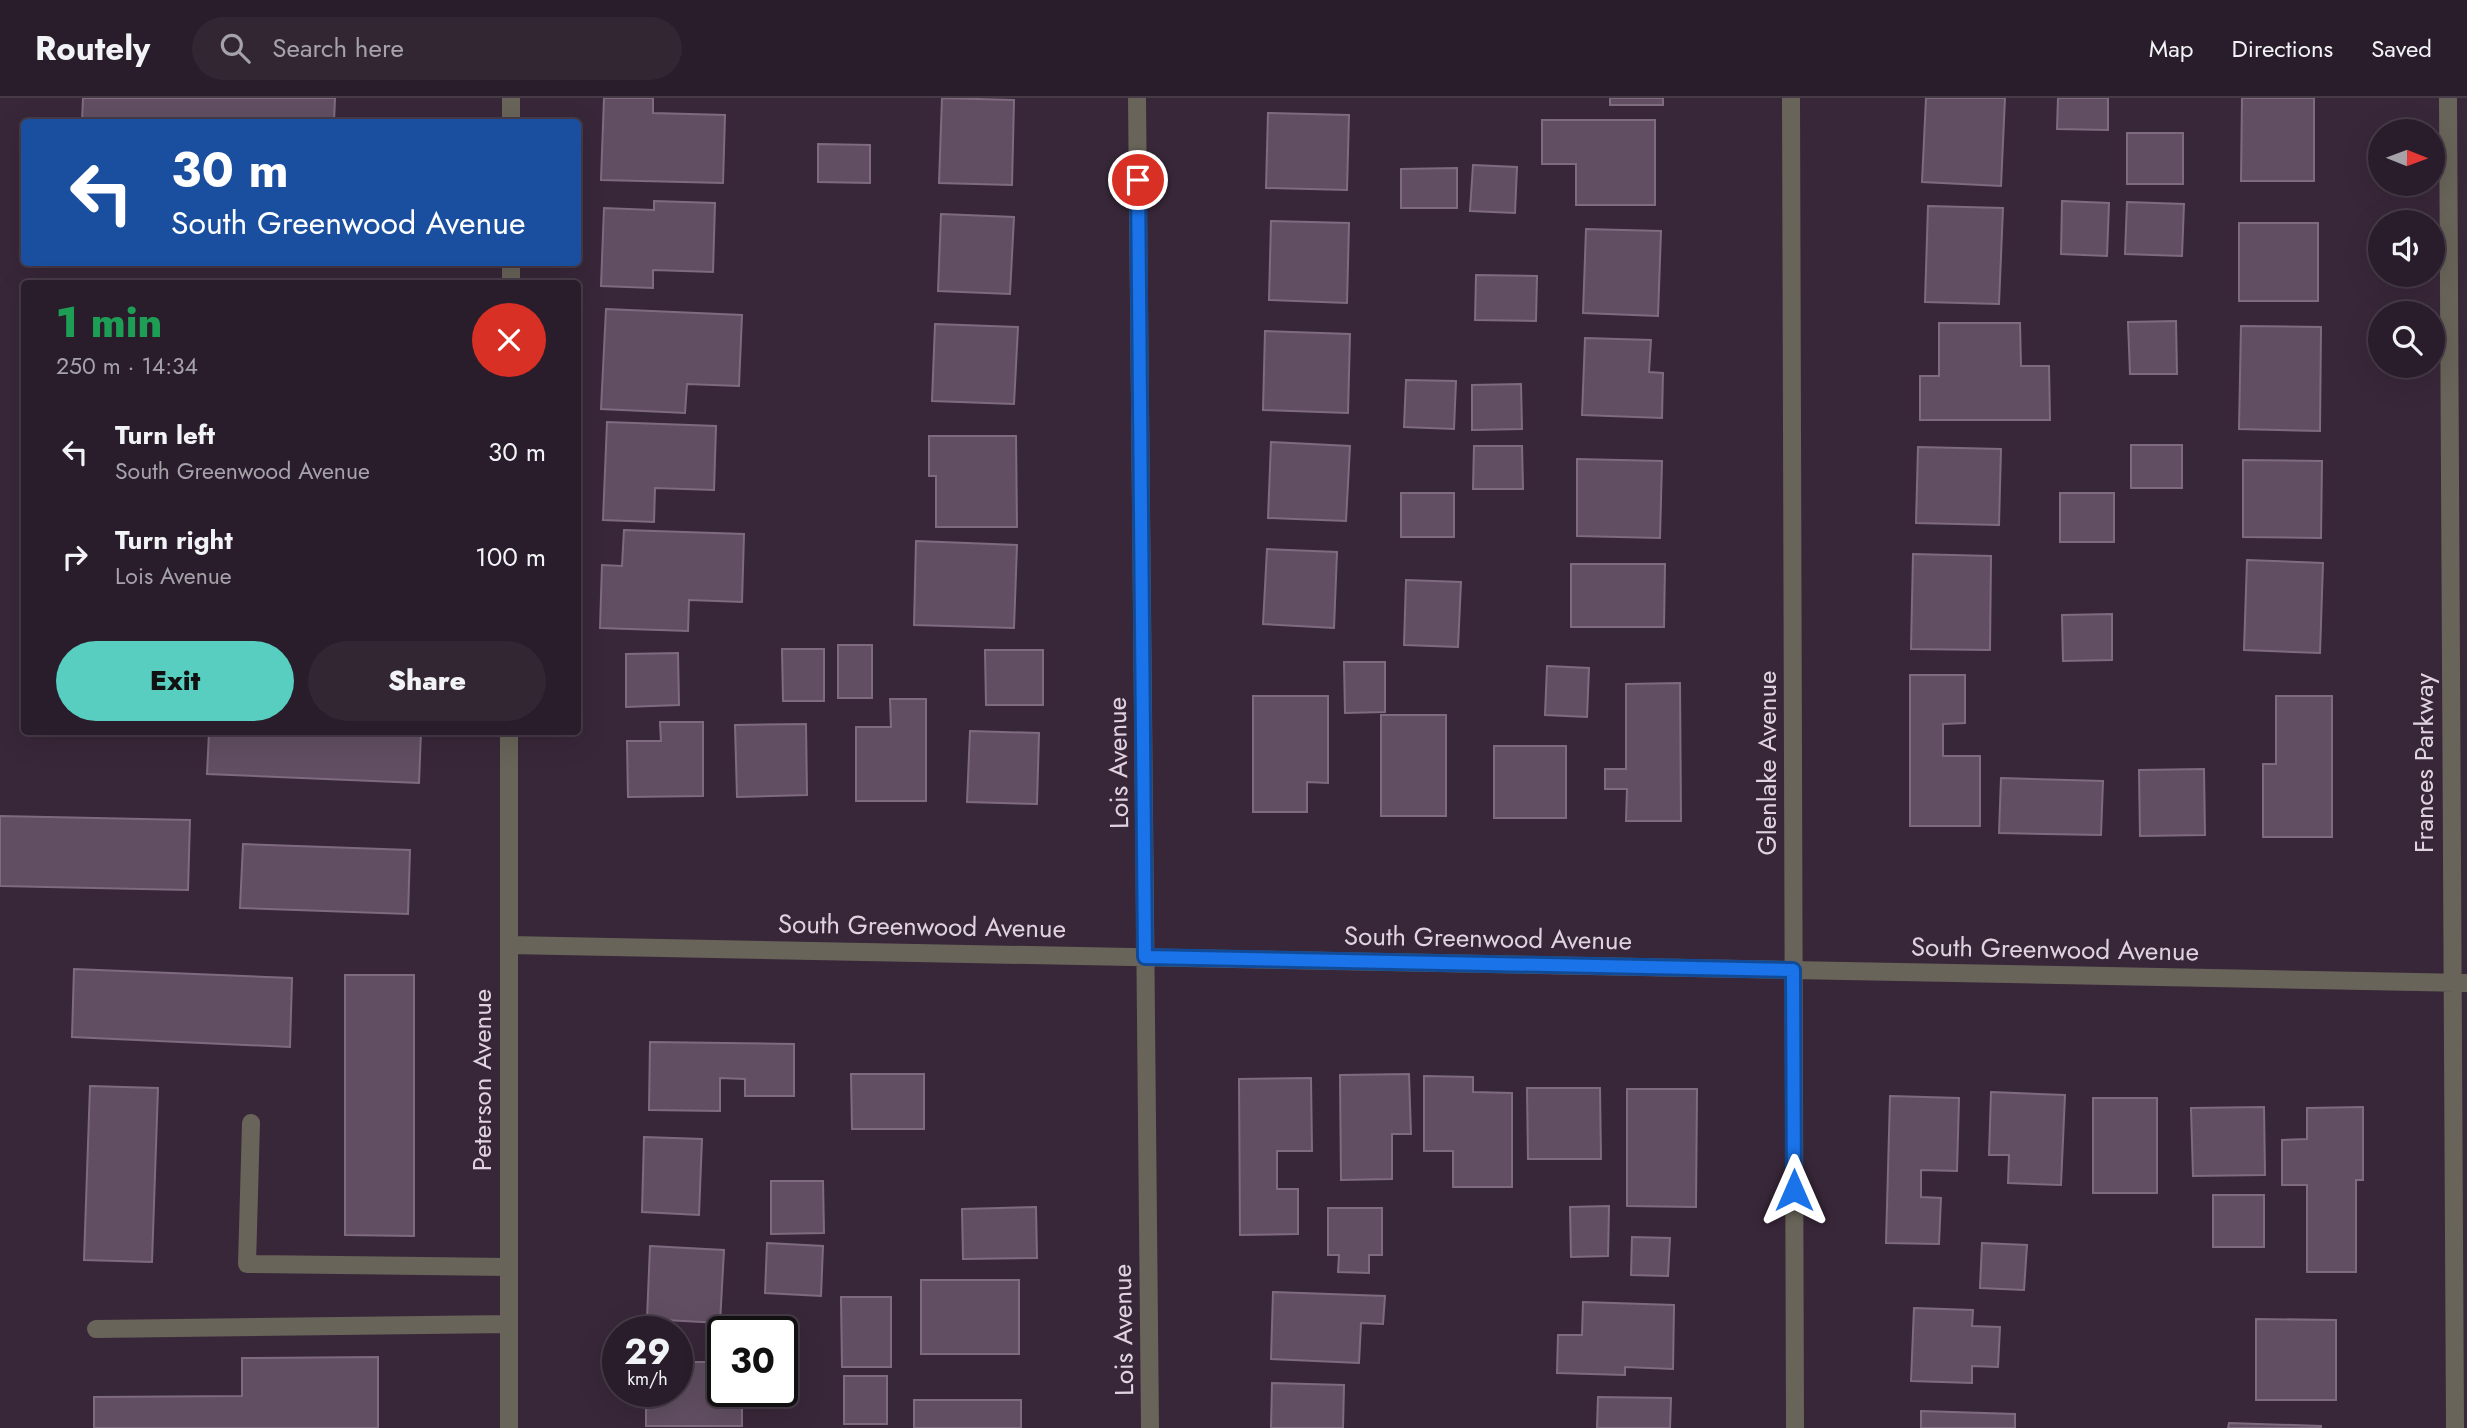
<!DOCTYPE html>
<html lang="en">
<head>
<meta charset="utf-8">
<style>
  body { margin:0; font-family:Jost,sans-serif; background:#322633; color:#f1f3f6; height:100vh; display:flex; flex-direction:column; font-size:26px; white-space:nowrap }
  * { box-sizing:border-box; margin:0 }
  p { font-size:23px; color:#a5a2a9 }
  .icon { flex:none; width:38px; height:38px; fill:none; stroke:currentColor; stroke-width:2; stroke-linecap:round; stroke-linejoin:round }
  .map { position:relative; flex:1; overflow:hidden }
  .panel { position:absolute; left:21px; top:182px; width:560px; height:455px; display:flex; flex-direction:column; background:#2a1d2b; border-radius:7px; box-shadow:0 7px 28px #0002,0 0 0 2px #463b47 }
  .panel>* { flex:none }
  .top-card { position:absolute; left:21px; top:21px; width:560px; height:147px; border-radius:7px; box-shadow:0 7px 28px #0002,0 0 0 2px #463b47; background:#1a4fa0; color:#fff; overflow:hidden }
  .needle { width:46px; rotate:91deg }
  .fabs { position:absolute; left:2368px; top:21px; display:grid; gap:14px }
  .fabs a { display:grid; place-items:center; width:77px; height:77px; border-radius:50%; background:#2a1d2b; box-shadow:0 7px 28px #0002,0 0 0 2px #463b47; font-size:35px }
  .speed { position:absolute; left:602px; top:1218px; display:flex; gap:14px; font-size:35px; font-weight:700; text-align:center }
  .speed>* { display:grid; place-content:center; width:91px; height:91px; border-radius:50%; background:#2a1d2b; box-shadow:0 7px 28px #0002,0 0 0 2px #463b47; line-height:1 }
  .speed small { font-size:18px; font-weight:400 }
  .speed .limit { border:4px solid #111; border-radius:10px; background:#fff; color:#111 }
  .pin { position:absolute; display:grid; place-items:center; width:60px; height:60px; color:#fff; margin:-30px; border:4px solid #fff; border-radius:50%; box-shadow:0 2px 7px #0007 }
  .me { position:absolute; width:77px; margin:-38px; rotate:0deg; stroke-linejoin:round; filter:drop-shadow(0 0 5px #0008) }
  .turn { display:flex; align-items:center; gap:24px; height:147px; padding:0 35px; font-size:32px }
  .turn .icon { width:91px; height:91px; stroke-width:2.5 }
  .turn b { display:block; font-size:49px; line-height:60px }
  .round { display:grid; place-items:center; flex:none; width:74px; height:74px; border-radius:37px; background:#322633 }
  .summary { display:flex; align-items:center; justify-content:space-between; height:119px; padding:0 35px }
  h1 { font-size:42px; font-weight:800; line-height:52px; color:#1e9e55 }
  .primary-button { display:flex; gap:14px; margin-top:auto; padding:14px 35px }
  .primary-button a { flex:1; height:80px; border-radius:42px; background:#58cec0; color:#111; font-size:28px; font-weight:800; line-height:80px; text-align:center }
  .primary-button a+a { background:#322633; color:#f1f3f6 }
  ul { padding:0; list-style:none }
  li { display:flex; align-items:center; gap:21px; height:105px; padding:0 35px }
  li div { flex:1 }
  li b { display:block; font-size:26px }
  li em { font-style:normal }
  header { display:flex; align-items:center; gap:42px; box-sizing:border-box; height:98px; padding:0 35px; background:#2a1d2b; border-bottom:2px solid #463b47 }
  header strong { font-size:33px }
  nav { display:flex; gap:38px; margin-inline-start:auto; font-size:24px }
  .search { width:490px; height:63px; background:#322633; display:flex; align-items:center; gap:18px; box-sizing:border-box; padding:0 24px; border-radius:38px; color:#a5a2a9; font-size:26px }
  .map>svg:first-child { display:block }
  .building { fill:#614e62; stroke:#7e6b80; stroke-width:2 }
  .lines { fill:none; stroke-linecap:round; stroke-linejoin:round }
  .minor { stroke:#696459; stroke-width:18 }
  .route-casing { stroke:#114b97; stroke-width:18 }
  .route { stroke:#1a73e8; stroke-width:12 }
  .labels { text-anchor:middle; stroke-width:5; stroke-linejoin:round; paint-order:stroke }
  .street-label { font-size:26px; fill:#ded3df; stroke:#382739 }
</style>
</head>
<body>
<header>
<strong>Routely</strong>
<div class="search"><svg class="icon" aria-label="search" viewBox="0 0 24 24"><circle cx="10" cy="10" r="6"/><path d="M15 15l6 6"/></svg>Search here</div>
<nav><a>Map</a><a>Directions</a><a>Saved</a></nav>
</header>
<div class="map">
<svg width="2467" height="1330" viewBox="0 0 2467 1330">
  <rect width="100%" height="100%" fill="#382739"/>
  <path class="building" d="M83,0H335L334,24H82Z
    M604,0H653V15L725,17L723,85L601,82Z
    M942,0L1014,2L1012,87L939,85Z
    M1610,0H1663V7H1610Z
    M1926,0H2005L2001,88L1922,84Z
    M2058,0H2108V32L2057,31Z
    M2242,0H2314V83H2241Z
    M1268,15L1349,17L1347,92L1266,90Z
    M1542,22H1655V107H1576V66H1542Z
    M2127,35H2183V86H2127Z
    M818,46L870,47V85L818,84Z
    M1473,67L1517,69L1515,115L1470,113Z
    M1457,70V110H1401V71Z
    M654,103L715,105L713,174L653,172V190L601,188L604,110L654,112Z
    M2062,103L2109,105L2107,158L2061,156Z
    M2127,104L2184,106L2182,158L2125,156Z
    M1928,108L2003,110L1999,206L1925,204Z
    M941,116L1014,119L1010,196L938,193Z
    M1271,123L1349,125L1347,205L1269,202Z
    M2239,125H2318V203H2239Z
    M1586,131L1661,133L1658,218L1583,215Z
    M1476,177L1537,178L1536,223L1475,222Z
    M606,211L742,217L739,288L687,286L685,315L601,311Z
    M2176,223L2177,276H2130L2128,224Z
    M1939,225H2020L2021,268H2049L2050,322H1920V278H1939Z
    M935,226L1018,229L1014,306L932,303Z
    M2241,228L2321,229L2320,333L2239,331Z
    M1265,233L1350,236L1348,315L1263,312Z
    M1585,240L1651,242L1649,274L1663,275L1662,320L1582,317Z
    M1406,282L1456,283L1454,331L1404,329Z
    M1521,286L1522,331L1472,332V287Z
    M607,324L716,328L714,392L655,390L654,424L603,422Z
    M929,338H1016L1017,429H936V378H929Z
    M1271,344L1350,348L1346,423L1268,420Z
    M2131,347H2182V390H2131Z
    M1474,348H1522L1523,391H1473Z
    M1918,349L2001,351L1999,427L1916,425Z
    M1577,361L1662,363L1660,440L1577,438Z
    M2243,362L2322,363L2321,440L2243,439Z
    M1401,395H1454V439H1401Z
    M2060,395H2114V444H2060Z
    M624,432L744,436L742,504L689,502L688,533L600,530L602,467L622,468Z
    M916,443L1017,447L1014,530L914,527Z
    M1267,451L1337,454L1334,530L1263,526Z
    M1913,456L1991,458L1990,552L1911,551Z
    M2247,462L2323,465L2320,555L2244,552Z
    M1571,466H1665L1664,529H1571Z
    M1406,482L1461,484L1458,549L1404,547Z
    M2112,516V562L2063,563L2062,517Z
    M838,547H872V600H838Z
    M782,551H824V603H783Z
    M985,552H1043V607H986Z
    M678,555L679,607L626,609V556Z
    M1344,564H1385V614L1345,615Z
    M1547,568L1589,570L1587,619L1545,617Z
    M1910,577H1965V625L1943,626V658H1980V728H1910Z
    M1680,585L1681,723H1626L1627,691H1605V671H1626V586Z
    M1253,598H1328V685L1307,684V714H1253Z
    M2276,598H2332V739H2263V666H2276Z
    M890,601H926V703H856V629H891Z
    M1381,617H1446V718H1381Z
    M660,624H703V698L628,699L627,643H661Z
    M806,626L807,697L737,699L735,627Z
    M970,633L1039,635L1037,706L967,704Z
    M209,634H421L419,685L207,676Z
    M1494,648H1566V720H1494Z
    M2204,671L2205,737L2140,738L2139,672Z
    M2001,680L2103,683L2101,737L1999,735Z
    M0,718L190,722L188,792L0,788Z
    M243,746L410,752L408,816L240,810Z
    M74,871L292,880L290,949L72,939Z
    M345,877H414V1138L345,1137Z
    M650,944L794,946V998H745V981L720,980V1013L649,1012Z
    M851,976H924V1031H852Z
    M1409,976L1411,1036H1392V1081L1341,1082L1340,977Z
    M1424,978L1473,979V994L1512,995V1089H1453V1053H1424Z
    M1311,980L1312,1053H1277V1091H1298V1136L1240,1137L1239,981Z
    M90,988L158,990L152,1164L84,1162Z
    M1527,990H1600L1601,1061H1528Z
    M1627,991H1697L1696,1109L1627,1108Z
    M1991,994L2065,997L2061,1087L2008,1085L2009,1057H1989Z
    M1890,998L1959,1000L1957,1073L1921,1072V1099L1941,1100L1939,1146L1886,1145Z
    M2093,1000H2157V1095H2093Z
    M2264,1009L2265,1077L2193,1078L2191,1010Z
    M2363,1009V1082H2356V1174H2307V1087H2282V1042L2307,1041V1010Z
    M644,1039L702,1041L699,1117L642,1114Z
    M771,1083H823L824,1135L771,1136Z
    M2213,1097H2264V1149H2213Z
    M1609,1108L1608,1158L1571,1159L1570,1109Z
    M1036,1109L1037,1160L963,1161L962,1111Z
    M1328,1110H1382V1157H1369V1175L1338,1174L1339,1157H1328Z
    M1632,1139L1670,1140L1668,1178L1631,1177Z
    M767,1145L823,1148L821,1198L765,1195Z
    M1982,1145L2027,1147L2024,1192L1980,1190Z
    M650,1148L724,1152L720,1225L647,1221Z
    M921,1182H1019V1256H921Z
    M1273,1194L1385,1198L1383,1226L1361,1225L1359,1265L1271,1261Z
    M841,1199H891V1269H842Z
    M1583,1204L1674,1207L1673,1271L1625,1269V1277L1557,1275L1558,1237H1582Z
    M1914,1210L1973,1212L1972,1228L2000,1229L1998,1269L1972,1268V1285L1911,1283Z
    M2256,1221L2336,1222V1302H2256Z
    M378,1259V1330H94V1299L242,1298V1260Z
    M677,1264H723V1293H742V1328H646V1293H677Z
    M844,1278H887V1326H844Z
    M1272,1285L1344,1287L1343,1330H1271Z
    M1598,1299L1671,1300L1670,1330H1597Z
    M914,1302H1021V1330H914Z
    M1921,1313L2015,1316V1330H1921Z
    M2229,1325L2321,1328V1330H2228Z"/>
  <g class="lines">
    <path class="minor" d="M1137,0L1150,1330
      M1791,0L1795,1330
      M2448,0L2455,1330
      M511,24V0
      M511,186V164
      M509,847L2467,885
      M251,1025L247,1166L508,1169
      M96,1231L509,1226
      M509,1330V634"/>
  </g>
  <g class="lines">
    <defs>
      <path id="route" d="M1138,82L1145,859L1793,872L1794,1092"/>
    </defs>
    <use href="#route" class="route-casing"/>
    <use href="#route" class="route"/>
  </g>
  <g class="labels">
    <g class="street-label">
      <text transform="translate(1118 665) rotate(-91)" y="9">Lois Avenue</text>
      <text transform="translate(1767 665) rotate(-90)" y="9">Glenlake Avenue</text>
      <text transform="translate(2424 665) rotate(-90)" y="9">Frances Parkway</text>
      <text transform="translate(922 828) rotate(1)" y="9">South Greenwood Avenue</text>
      <text transform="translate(1488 840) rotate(1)" y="9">South Greenwood Avenue</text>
      <text transform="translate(2055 851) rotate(1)" y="9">South Greenwood Avenue</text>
      <text transform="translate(482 982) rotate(-90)" y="9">Peterson Avenue</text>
      <text transform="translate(1123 1232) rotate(-91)" y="9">Lois Avenue</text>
    </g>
  </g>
</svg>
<div class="fabs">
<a><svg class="needle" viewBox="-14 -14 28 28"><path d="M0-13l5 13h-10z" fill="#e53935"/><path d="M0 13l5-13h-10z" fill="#a5a2a9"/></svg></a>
<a><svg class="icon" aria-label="sound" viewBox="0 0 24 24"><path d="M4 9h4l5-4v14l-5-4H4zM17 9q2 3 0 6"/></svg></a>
<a><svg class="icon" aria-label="search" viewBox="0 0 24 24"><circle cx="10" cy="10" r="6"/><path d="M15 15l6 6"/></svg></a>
</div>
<div class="speed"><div>29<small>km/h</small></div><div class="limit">30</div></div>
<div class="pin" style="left:1138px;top:82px;background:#d93025"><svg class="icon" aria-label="arrive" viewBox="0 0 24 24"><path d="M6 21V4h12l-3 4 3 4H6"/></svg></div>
<svg class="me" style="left:1794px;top:1092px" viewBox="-20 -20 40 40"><path d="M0-17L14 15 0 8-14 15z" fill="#1a73e8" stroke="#fff" stroke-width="4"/></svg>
<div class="top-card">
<div class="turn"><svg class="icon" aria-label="left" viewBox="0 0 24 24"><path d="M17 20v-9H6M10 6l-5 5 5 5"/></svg><div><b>30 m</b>South Greenwood Avenue</div></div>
</div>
<section class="panel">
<div class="summary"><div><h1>1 min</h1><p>250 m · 14:34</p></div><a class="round" style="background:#d93025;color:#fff"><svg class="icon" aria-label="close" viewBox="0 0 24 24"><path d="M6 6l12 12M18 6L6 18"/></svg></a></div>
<ul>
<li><svg class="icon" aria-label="left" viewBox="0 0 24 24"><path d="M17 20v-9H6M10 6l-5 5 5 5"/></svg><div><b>Turn left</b><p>South Greenwood Avenue</p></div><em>30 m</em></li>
<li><svg class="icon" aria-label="right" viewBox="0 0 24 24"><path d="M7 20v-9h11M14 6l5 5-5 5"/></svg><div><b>Turn right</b><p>Lois Avenue</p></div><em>100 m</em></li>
</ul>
<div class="primary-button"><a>Exit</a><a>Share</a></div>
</section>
</div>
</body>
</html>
